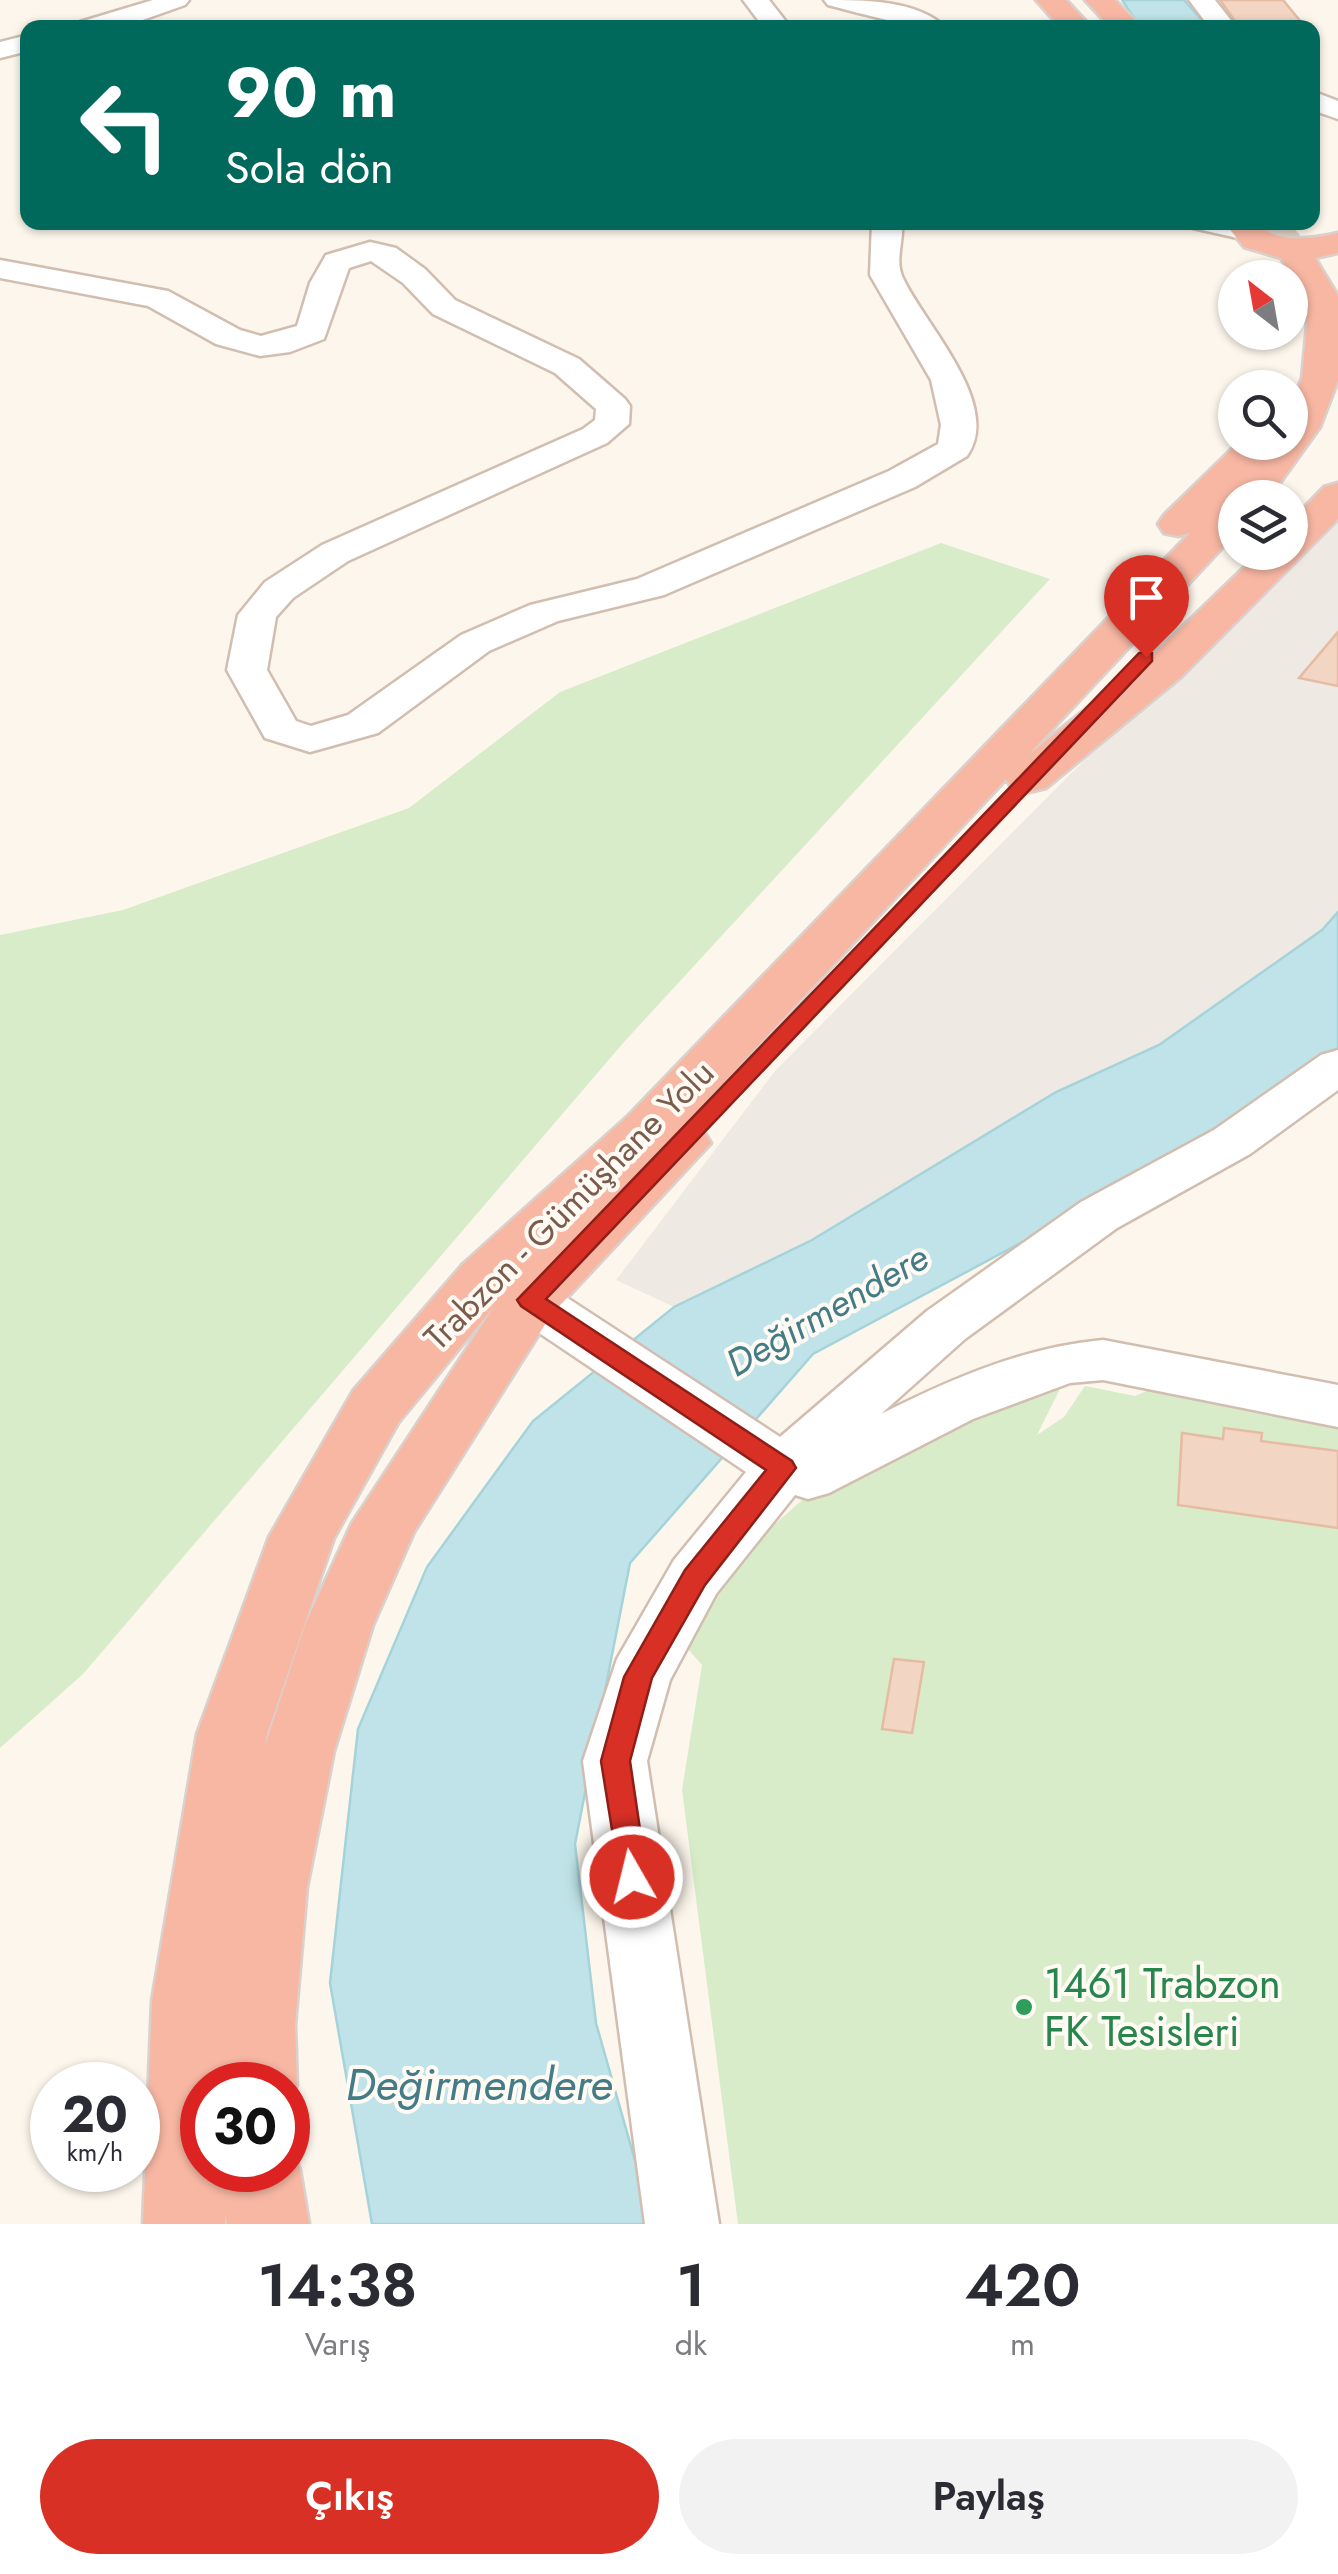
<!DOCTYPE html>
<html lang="tr">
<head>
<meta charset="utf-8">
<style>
  body { margin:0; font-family:Jost,sans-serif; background:#f2f2f3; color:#2b2b33; height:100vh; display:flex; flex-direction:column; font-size:38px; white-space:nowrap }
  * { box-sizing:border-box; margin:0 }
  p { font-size:32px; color:#7c7c81 }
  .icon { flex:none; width:55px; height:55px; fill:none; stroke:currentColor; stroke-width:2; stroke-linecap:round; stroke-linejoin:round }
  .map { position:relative; height:2224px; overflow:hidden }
  .side { display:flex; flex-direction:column; background:#fff; flex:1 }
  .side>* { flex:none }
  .hud { position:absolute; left:20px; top:20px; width:1300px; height:210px; border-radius:20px; box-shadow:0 2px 8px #0004; background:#00695c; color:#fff; overflow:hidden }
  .needle { width:65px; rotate:329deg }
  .tools { position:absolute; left:1218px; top:260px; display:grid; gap:20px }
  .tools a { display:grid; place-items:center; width:90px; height:90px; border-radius:50%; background:#fff; box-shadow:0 2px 8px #0004; font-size:50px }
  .speed { position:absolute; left:30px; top:2062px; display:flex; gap:20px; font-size:50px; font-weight:700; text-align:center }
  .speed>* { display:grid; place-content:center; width:130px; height:130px; border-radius:50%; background:#fff; box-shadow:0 2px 8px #0004; line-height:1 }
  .speed small { font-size:25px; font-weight:400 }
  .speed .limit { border:15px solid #d22; background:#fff; color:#111 }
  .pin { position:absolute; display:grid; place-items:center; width:85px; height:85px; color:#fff; margin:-102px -42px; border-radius:50% 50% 50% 0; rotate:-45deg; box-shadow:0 0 10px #0007 }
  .pin .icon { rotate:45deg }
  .me { position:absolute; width:110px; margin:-55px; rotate:352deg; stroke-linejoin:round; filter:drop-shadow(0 0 8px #0008) }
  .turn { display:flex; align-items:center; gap:35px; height:210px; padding:0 40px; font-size:45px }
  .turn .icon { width:130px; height:130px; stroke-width:2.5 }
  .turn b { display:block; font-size:70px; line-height:85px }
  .eta { display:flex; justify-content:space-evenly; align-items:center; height:170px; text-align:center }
  .eta b { font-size:60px; font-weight:600; line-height:70px }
  .primary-button { display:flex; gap:20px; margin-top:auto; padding:20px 40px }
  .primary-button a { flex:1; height:115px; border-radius:60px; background:#d93025; color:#fff; font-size:40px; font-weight:600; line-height:115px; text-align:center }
  .primary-button a+a { background:#f2f2f3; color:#2b2b33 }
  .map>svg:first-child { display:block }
  .industrial { fill:#efe9e4 }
  .green { fill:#d8ecc9 }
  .water { fill:#bfe3e8; stroke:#a5d3da; stroke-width:2.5 }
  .building { fill:#f3d5c3; stroke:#e6bba3; stroke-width:2.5 }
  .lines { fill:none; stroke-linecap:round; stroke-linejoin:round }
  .highway-tunnel { stroke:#dcd0c4; stroke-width:32; stroke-dasharray:32 16; stroke-linecap:butt }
  .minor-casing { stroke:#d1beb0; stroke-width:5 }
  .highway-casing { stroke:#dad1cd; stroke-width:5 }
  .minor { fill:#fff; fill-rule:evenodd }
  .highway { fill:#f7b7a3; fill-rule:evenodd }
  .route { fill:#d93025; stroke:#8d1f18; stroke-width:2.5 }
  .leisure-dot { fill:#2e9e5b; stroke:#fffaf3; stroke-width:4 }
  .labels { text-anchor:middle; stroke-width:8; stroke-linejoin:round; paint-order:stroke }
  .street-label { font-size:35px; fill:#7a5c4d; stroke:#fffaf3 }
  .water-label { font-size:38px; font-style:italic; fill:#437c86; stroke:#fffaf3 }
  .near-leisure-label { font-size:42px; fill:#27864d; stroke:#fffaf3; text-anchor:start }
  .near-water-label { font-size:45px; font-style:italic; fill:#437c86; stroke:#fffaf3 }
</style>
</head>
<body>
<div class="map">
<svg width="1338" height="2224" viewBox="0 0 1338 2224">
  <rect width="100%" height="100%" fill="#fdf6ec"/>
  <path class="industrial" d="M1338,505V912L1322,930L1159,1045L1056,1092L812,1240L674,1307L616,1280L775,1071Z"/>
  <path class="green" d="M941,543L1050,579L624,1042L83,1674L0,1748V935L123,910L409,808L560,692Z
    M1030,1384L1060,1389L1037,1435L1064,1417L1085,1386L1135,1396L1160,1385L1338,1421V2224H738L682,1790L702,1665L681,1641L742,1553L817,1487Z"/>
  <path class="water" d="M1122,0H1184L1208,27H1140Z
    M1338,912V1053L1073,1215L813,1354L630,1563L575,1844L596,2023L653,2224H372L330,1983L358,1729L427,1567L533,1421L674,1307L812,1240L1056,1092L1159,1045L1322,930Z"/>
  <path class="building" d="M1220,0H1283L1306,28H1240Z
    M1338,632V686L1299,678Z
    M1224,1428L1262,1433L1261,1441L1338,1451V1528L1178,1505L1182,1433L1223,1439Z
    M894,1659L924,1662L912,1733L882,1729Z"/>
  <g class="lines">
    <path class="highway-tunnel" d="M1267,222L1298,257"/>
    <defs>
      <path id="minor" d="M153,0H189L185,5L120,28H76L80,22Z
        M743,0H769L791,28H764Z
        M824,0C864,0 918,0 946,28C911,28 863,14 828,5Z
        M1189,0H1215L1237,28H1210Z
        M28,35V51L0,58V42Z
        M1312,91L1338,101V119L1312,110Z
        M872,222H902C904,240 895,259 902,276C922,322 1004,404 967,456L915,487L664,595L558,621L489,651L378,733L310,752L265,738L227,670L238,615L265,582L322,545L583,429L595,420L596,409L555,373L433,314L403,283L371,261L349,268L324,339L290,352L260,356L216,344L148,306L0,278V260L168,291L240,330L261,336L297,326L310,283L326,255L370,242L396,248L425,269L455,300L579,359L625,399L630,406L629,424L607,443L348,561L293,598L276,617L267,670L296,721L311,726L348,715L461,635L530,605L637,579L889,471L938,444L941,425L931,380L870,275Z
        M1189,222H1249L1257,230L1253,236L1242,239L1193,228Z
        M1338,1050V1090L1250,1154L1117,1228L965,1339L881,1414C951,1379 1024,1347 1103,1340L1338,1385V1427L1103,1380L1070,1383L973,1419L829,1493L808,1499L795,1495L716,1594L670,1680L647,1761L719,2224H645L583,1761L617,1659L674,1560L746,1472L511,1314L503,1300L511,1286L530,1281L549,1286L780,1437L927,1311L1081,1202L1214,1130L1321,1055Z"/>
      <path id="highway" d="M1036,0H1066L1092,28H1061Z
        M1085,0H1115L1142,28H1111Z
        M1224,222H1257C1276,245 1312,239 1338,233V253L1315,258L1338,296V380L1320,427L1269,498H1238L1234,492L1225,500L1235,498V534L1028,755L1149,659L1260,552H1290V522L1324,487L1338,483V519L1181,677L1046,788L1029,792L1012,788L1006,779L684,1125L703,1130L711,1143L551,1315L414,1532L373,1625L334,1751L307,1887L295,2025L297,2085L288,2107V2085H202V2170H288L289,2142L300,2170L309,2224H227L225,2212V2224H143L152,2001L197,1734L269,1537L353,1391L463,1264L628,1116L1190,533L1178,536L1164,533L1158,524L1164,515L1239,442H1290V410L1302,378L1307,325L1303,297L1281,258L1244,247ZM496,1304L352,1523L305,1625L265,1746L267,1734L334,1538L398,1423Z"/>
    </defs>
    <use href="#minor" class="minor-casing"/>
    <use href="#highway" class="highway-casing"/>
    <use href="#minor" class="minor"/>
    <use href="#highway" class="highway"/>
  </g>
  <path class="route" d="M1146,651L1152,653V661L546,1299L792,1461L796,1468L705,1585L652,1678L630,1761L647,1877L643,1886L632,1890L621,1886L601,1761L624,1677L685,1570L766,1470L521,1306L517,1300L1139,653Z"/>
  <circle class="leisure-dot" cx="1024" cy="2007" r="10"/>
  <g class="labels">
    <g class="street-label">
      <text transform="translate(569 1205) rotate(-45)" y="12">Trabzon - Gümüşhane Yolu</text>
    </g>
    <g class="water-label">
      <text transform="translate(827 1310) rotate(-30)" y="13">Değirmendere</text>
    </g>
    <g class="near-leisure-label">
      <text x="1044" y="1998">1461 Trabzon<tspan x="1044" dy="48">FK Tesisleri</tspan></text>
    </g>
    <g class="near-water-label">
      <text x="479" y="2100">Değirmendere</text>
    </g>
  </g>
</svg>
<div class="tools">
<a><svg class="needle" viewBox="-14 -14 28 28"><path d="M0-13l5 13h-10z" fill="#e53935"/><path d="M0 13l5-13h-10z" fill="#7c7c81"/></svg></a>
<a><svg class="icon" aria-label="search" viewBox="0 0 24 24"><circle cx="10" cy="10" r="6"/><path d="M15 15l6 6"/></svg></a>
<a><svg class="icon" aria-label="layers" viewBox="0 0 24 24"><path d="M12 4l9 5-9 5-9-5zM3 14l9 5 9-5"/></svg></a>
</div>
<div class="speed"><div>20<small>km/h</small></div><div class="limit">30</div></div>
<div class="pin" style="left:1146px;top:657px;background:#d93025"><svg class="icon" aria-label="arrive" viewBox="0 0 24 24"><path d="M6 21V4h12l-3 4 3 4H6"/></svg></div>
<svg class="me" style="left:632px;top:1877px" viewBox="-20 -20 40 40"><circle r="17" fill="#d93025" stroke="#fff" stroke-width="3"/><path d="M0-11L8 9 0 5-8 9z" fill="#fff"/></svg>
<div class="hud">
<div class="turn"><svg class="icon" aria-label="left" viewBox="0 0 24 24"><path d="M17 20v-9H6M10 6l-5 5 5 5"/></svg><div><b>90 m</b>Sola dön</div></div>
</div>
</div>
<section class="side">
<div class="eta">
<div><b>14:38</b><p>Varış</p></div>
<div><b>1</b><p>dk</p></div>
<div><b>420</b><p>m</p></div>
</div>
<div class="primary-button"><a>Çıkış</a><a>Paylaş</a></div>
</section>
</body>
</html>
